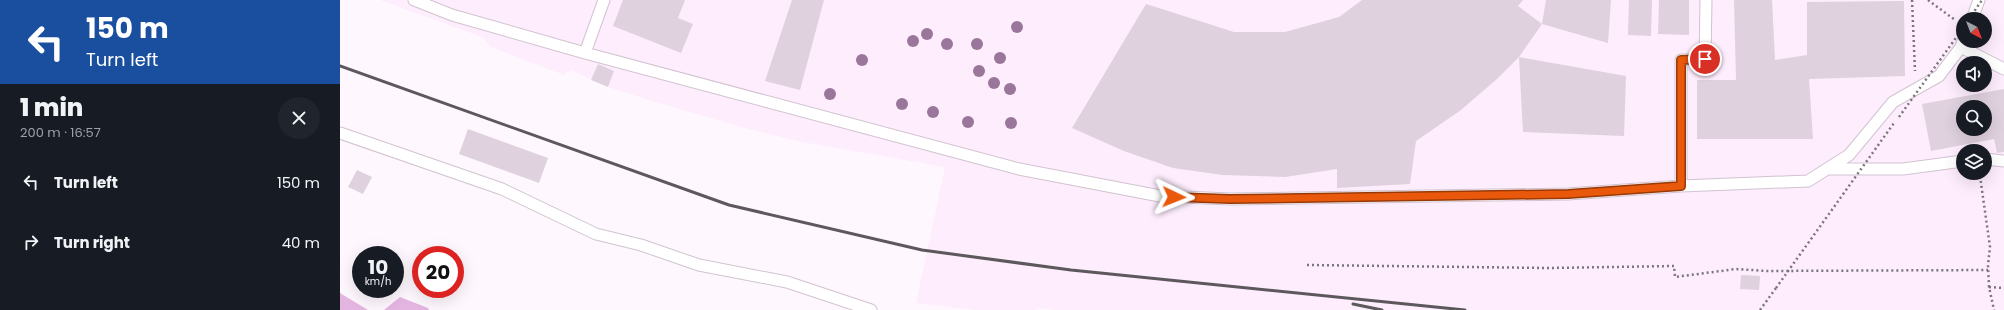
<!DOCTYPE html>
<html lang="en">
<head>
<meta charset="utf-8">
<style>
  body { margin:0; font-family:Poppins,sans-serif; background:#20242c; color:#f1f3f6; height:100vh; display:flex; flex-direction:column; font-size:15px; white-space:nowrap }
  * { box-sizing:border-box; margin:0 }
  p { font-size:13px; color:#9ea1a6 }
  .icon { flex:none; width:22px; height:22px; fill:none; stroke:currentColor; stroke-width:2; stroke-linecap:round; stroke-linejoin:round }
  .map { position:relative; flex:1; overflow:hidden }
  .sheet { display:flex; flex-direction:column; background:#171b24; width:340px }
  .sheet>* { flex:none }
  .top-card { background:#1a4fa0; color:#fff; overflow:hidden }
  .needle { width:26px; rotate:138deg }
  .tools { position:absolute; left:1616px; top:12px; display:grid; gap:8px }
  .tools a { display:grid; place-items:center; width:36px; height:36px; border-radius:50%; background:#171b24; box-shadow:0 4px 16px #0002; font-size:20px }
  .speed { position:absolute; left:12px; top:246px; display:flex; gap:8px; font-size:20px; font-weight:700; text-align:center }
  .speed>* { display:grid; place-content:center; width:52px; height:52px; border-radius:50%; background:#171b24; box-shadow:0 4px 16px #0002; line-height:1 }
  .speed small { font-size:10px; font-weight:400 }
  .speed .limit { border:6px solid #d22; background:#fff; color:#111 }
  .pin { position:absolute; display:grid; place-items:center; width:34px; height:34px; color:#fff; margin:-17px; border:2px solid #fff; border-radius:50%; box-shadow:0 1px 4px #0007 }
  .me { position:absolute; width:44px; margin:-22px; rotate:92deg; stroke-linejoin:round; filter:drop-shadow(0 0 3px #0008) }
  .turn { display:flex; align-items:center; gap:14px; height:84px; padding:0 20px; font-size:18px }
  .turn .icon { width:52px; height:52px; stroke-width:2.5 }
  .turn b { display:block; font-size:28px; line-height:34px }
  .round { display:grid; place-items:center; flex:none; width:42px; height:42px; border-radius:21px; background:#20242c }
  .overview { display:flex; align-items:center; justify-content:space-between; height:68px; padding:0 20px }
  h1 { font-size:24px; font-weight:800; line-height:30px }
  ul { padding:0; list-style:none }
  li { display:flex; align-items:center; gap:12px; height:60px; padding:0 20px }
  li div { flex:1 }
  li b { display:block; font-size:15px }
  li em { font-style:normal }
  main { display:flex; flex:1; min-height:0 }
  .map>svg:first-child { display:block }
  .built { fill:#feedfd; fill-rule:evenodd }
  .green { fill:#e5b5e1 }
  .building { fill:#dfd1de; fill-rule:evenodd }
  .lines { fill:none; stroke-linecap:round; stroke-linejoin:round }
  .lane-casing { stroke:#d1c3d0; stroke-width:13 }
  .path { stroke:#7a757a; stroke-width:2.5; stroke-dasharray:2 3; stroke-linecap:butt }
  .lane { stroke:#fff; stroke-width:11 }
  .rail { stroke:#5c585c; stroke-width:3 }
  .path-bridge { stroke:#7a757a; stroke-width:2.5; stroke-dasharray:2 3; stroke-linecap:butt }
  .tree { fill:#9a769a }
  .route-casing { stroke:#983908; stroke-width:10 }
  .route { stroke:#ea580c; stroke-width:7 }
</style>
</head>
<body>
<main>
<section class="sheet">
<div class="top-card">
<div class="turn"><svg class="icon" aria-label="left" viewBox="0 0 24 24"><path d="M17 20v-9H6M10 6l-5 5 5 5"/></svg><div><b>150 m</b>Turn left</div></div>
</div>
<div class="overview"><div><h1>1 min</h1><p>200 m · 16:57</p></div><a class="round"><svg class="icon" aria-label="close" viewBox="0 0 24 24"><path d="M6 6l12 12M18 6L6 18"/></svg></a></div>
<ul>
<li><svg class="icon" aria-label="left" viewBox="0 0 24 24"><path d="M17 20v-9H6M10 6l-5 5 5 5"/></svg><div><b>Turn left</b></div><em>150 m</em></li>
<li><svg class="icon" aria-label="right" viewBox="0 0 24 24"><path d="M7 20v-9h11M14 6l5 5-5 5"/></svg><div><b>Turn right</b></div><em>40 m</em></li>
</ul>
</section>
<div class="map">
<svg width="1664" height="310" viewBox="0 0 1664 310">
  <rect width="100%" height="100%" fill="#fef8fe"/>
  <path class="built" d="M40,0H1664V310H715L698,308L696,310H637L576,303L605,167L462,142L401,127L309,100L268,87L231,70L224,75L151,47L142,37ZM1623,19H1645V41H1623ZM1623,63H1645V85H1623ZM1623,107H1645V129H1623ZM1623,151H1645V173H1623Z"/>
  <path class="green" d="M0,293L28,310H0Z
    M60,297L88,308L89,310H44Z"/>
  <path class="building" d="M283,0H345L338,18L353,24L341,53L273,26Z
    M452,0H484L460,90L425,81Z
    M1022,0H1183L1178,6L1202,24L1179,57L1158,78L1121,110L1076,141L1070,184L997,188V169L945,177L883,175L833,168L784,151L732,128L806,4L894,32H945L999,17Z
    M1206,0H1271L1268,43L1202,24Z
    M1289,0H1312L1311,36L1288,35Z
    M1319,0H1349V35L1318,34Z
    M1394,0H1432L1435,60L1467,55V2L1564,1L1565,76L1469,79L1473,139H1357V80H1396Z
    M1179,57L1286,76L1284,136L1183,132Z
    M258,64L274,71L268,87L251,80Z
    M1664,89V152L1657,153L1654,139L1591,151L1582,104ZM1623,107H1645V129H1623Z
    M128,129L208,158L199,183L119,154Z
    M17,170L32,177L23,194L8,187Z
    M1401,275L1420,276L1419,290L1400,289Z"/>
  <g class="lines">
    <defs>
      <path id="lane" d="M74,0L112,15L245,53L679,169L820,196L890,199L1228,194L1341,186L1468,181L1509,155L1553,102L1599,76L1621,47L1623,41
        M1632,19L1639,0
        M1621,47L1664,69
        M245,53L264,0
        M0,133L162,189L256,234L301,245L359,265L447,282L531,310
        M1645,159L1664,161
        M1487,169H1563L1623,161
        M1341,186V60L1365,59L1366,0"/>
    </defs>
    <use href="#lane" class="lane-casing"/>
    <path class="path" d="M1572,0L1575,71
      M1588,0L1615,20
      M1640,176L1650,247L1648,265L1649,287L1654,310
      M967,265L1209,268L1334,266L1335,277L1396,269L1427,271L1648,270
      M1649,287L1664,288
      M1420,310L1436,288"/>
    <use href="#lane" class="lane"/>
    <path class="rail" d="M0,66L389,205L582,250L731,270L1125,310
      M1013,304L1042,310"/>
    <path class="path-bridge" d="M1629,19L1642,0
      M1559,117L1623,28
      M1436,288L1554,123"/>
  </g>
  <g class="tree">
    <circle cx="677" cy="27" r="6"/>
    <circle cx="587" cy="34" r="6"/>
    <circle cx="573" cy="41" r="6"/>
    <circle cx="607" cy="44" r="6"/>
    <circle cx="637" cy="44" r="6"/>
    <circle cx="660" cy="58" r="6"/>
    <circle cx="522" cy="60" r="6"/>
    <circle cx="639" cy="71" r="6"/>
    <circle cx="654" cy="83" r="6"/>
    <circle cx="670" cy="89" r="6"/>
    <circle cx="490" cy="94" r="6"/>
    <circle cx="562" cy="104" r="6"/>
    <circle cx="593" cy="112" r="6"/>
    <circle cx="628" cy="122" r="6"/>
    <circle cx="671" cy="123" r="6"/>
  </g>
  <g class="lines">
    <defs>
      <path id="route" d="M834,197L890,199L1228,194L1341,186V60L1365,59"/>
    </defs>
    <use href="#route" class="route-casing"/>
    <use href="#route" class="route"/>
  </g>
</svg>
<div class="tools">
<a><svg class="needle" viewBox="-14 -14 28 28"><path d="M0-13l5 13h-10z" fill="#e53935"/><path d="M0 13l5-13h-10z" fill="#9ea1a6"/></svg></a>
<a><svg class="icon" aria-label="sound" viewBox="0 0 24 24"><path d="M4 9h4l5-4v14l-5-4H4zM17 9q2 3 0 6"/></svg></a>
<a><svg class="icon" aria-label="search" viewBox="0 0 24 24"><circle cx="10" cy="10" r="6"/><path d="M15 15l6 6"/></svg></a>
<a><svg class="icon" aria-label="layers" viewBox="0 0 24 24"><path d="M12 4l9 5-9 5-9-5zM3 14l9 5 9-5"/></svg></a>
</div>
<div class="speed"><div>10<small>km/h</small></div><div class="limit">20</div></div>
<div class="pin" style="left:1365px;top:59px;background:#d93025"><svg class="icon" aria-label="arrive" viewBox="0 0 24 24"><path d="M6 21V4h12l-3 4 3 4H6"/></svg></div>
<svg class="me" style="left:834px;top:197px" viewBox="-20 -20 40 40"><path d="M0-17L14 15 0 8-14 15z" fill="#ea580c" stroke="#fff" stroke-width="4"/></svg>
</div>
</main>
</body>
</html>
